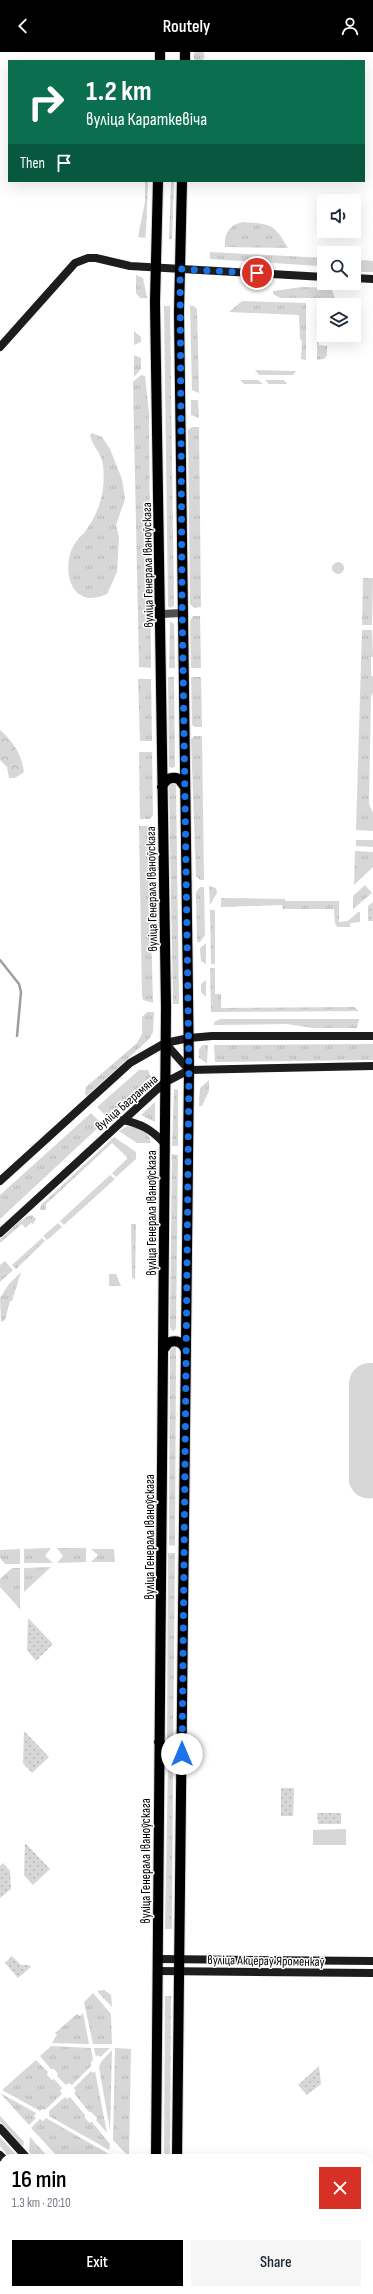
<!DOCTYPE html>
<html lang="en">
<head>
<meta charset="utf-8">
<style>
  body { margin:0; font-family:"Sofia Sans Condensed",sans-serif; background:#f6f6f7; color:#1f2937; height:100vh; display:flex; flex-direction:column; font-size:15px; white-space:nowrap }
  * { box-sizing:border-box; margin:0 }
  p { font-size:13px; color:#747a83 }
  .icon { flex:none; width:22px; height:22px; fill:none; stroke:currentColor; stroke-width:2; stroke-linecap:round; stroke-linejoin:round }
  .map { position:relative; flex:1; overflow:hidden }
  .drawer { position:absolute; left:0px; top:2102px; width:373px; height:140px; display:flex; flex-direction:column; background:#fff; border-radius:12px 12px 0 0; box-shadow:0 4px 16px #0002 }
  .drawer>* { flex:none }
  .hud { position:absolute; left:8px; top:8px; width:357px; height:122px; border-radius:0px; box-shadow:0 4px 16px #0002; background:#0b6e4f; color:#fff; overflow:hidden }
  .fabs { position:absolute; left:317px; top:142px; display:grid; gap:8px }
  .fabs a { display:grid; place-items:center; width:44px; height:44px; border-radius:0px; background:#fff; box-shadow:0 4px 16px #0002; font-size:20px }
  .pin { position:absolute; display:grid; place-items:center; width:34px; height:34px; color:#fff; margin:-17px; border:2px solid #fff; border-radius:50%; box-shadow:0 1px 4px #0007 }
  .me { position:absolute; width:44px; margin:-22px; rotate:0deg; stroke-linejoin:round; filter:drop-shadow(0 0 3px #0008) }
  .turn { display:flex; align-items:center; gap:14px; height:84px; padding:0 12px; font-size:18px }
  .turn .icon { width:52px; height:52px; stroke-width:2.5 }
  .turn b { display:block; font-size:28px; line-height:34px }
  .then { display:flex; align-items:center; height:38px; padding:0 12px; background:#0003; gap:8px; font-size:15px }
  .round { display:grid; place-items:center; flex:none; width:42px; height:42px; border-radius:0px; background:#f6f6f7 }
  .head { display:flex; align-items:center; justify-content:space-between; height:68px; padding:0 12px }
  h1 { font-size:24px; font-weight:600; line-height:30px; color:#000 }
  .cta { display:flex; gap:8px; margin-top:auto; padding:8px 12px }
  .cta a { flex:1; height:46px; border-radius:0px; background:#000; color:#fff; font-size:16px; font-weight:600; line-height:46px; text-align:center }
  .cta a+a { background:#f6f6f7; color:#1f2937 }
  header { display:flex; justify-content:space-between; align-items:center; height:52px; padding:0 12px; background:#000; color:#fff; font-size:18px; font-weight:600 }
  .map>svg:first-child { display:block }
  .grass { fill:url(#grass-tufts) }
  .forest { fill:url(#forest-crowns) }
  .park { fill:url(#park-dots) }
  .pitch { fill:#d7d7d7 }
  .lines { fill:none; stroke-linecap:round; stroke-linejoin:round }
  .stream { stroke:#9e9e9e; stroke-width:2.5 }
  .primary-casing { stroke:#dbdbdb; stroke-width:12 }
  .street { stroke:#505050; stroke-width:8 }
  .secondary { stroke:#1d1d1d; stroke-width:8 }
  .primary { stroke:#000; stroke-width:10 }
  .route { stroke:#1a73e8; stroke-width:7; stroke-dasharray:0 12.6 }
  .labels { text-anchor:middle; stroke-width:3; stroke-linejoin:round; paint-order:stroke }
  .street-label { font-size:13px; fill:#000; stroke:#fff }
</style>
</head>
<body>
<header><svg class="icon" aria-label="back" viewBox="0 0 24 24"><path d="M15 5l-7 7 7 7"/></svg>Routely<svg class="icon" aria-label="person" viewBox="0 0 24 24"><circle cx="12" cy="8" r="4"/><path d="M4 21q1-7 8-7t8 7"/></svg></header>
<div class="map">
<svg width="373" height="2242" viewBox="0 0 373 2242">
  <defs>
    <pattern id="grass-tufts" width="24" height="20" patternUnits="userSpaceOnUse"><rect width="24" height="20" fill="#d7d7d7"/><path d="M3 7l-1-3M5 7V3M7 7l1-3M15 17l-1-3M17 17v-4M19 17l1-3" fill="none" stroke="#b7b7b7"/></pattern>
    <pattern id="forest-crowns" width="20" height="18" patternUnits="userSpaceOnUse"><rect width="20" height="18" fill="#d7d7d7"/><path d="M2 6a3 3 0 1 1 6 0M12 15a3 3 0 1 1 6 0" fill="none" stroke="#b7b7b7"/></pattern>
    <pattern id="park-dots" width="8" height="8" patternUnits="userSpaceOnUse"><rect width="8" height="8" fill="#d7d7d7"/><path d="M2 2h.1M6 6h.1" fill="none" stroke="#b7b7b7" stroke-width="1.8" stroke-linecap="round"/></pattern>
  </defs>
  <rect width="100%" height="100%" fill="#fff"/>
  <path class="grass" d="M193.5 4a5.5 5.5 0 1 1 11 0a5.5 5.5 0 1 1-11 0Z
    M145,129H148L146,181L145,186L138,185L145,150Z
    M171,129H174L172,187H169Z
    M243,170C271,172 274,172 288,196L225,195C224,181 229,173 243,170Z
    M210,200L324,206V217L319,214L210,207Z
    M362,208L373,209V220H360L359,213Z
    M136,223L143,226L147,246H140L136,241Z
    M302,235L331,236L335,246H280L273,242V239Z
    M242,249L306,251V308L301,307L302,289L300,287L299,263L229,260Z
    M317,251H333V253H324V259H320L319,293L327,294V303L324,307L317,308Z
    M164,254H170L174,554L170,556L168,554Z
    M190,254H194L197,257L199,341L192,338Z
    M134,279L141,285V290L134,293Z
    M134,303L141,306V317L134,325Z
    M255,318L296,319L293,323H259Z
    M141,323L145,324L149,361L151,616L139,615L133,330Z
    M240,328H258L263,332H244Z
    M265,328H284L287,332H269Z
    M191,348H198L199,366L191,363Z
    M192,375H199L201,555L194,556L190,552L188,383V378Z
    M92,381L102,385L110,397L122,427L125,447L116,473L119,485L117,520L107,542C102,544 95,546 89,546C66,543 64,510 74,493C76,489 80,485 84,481C94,468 100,455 103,437C104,425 105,412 99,401C95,395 92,391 90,383Z
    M332 516a6 6 0 1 1 12 0a6 6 0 1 1-12 0Z
    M363,526H373L372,573H362Z
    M193,564H200L201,616H191L190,569Z
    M170,569L174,572L175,616H169Z
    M362,578H372L373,605H371V624H373V640L371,645L369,752L373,761V779L356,778Z
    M168,625H174L175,714L173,716L169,715Z
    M191,625H201L202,675H195L192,673Z
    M138,627H151L152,689H140Z
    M194,684H202L204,828H200L196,824L191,687Z
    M139,700H152L153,763L150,767H140Z
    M171,730L176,733L179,952H173L169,733Z
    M139,774H149L154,777V848L151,878L153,951L143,948L142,944Z
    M356,788H373V795L356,794Z
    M355,799L373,800V815L354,833Z
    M365,833L372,841L353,857V844Z
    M209,834L216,836L217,841L210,853Z
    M200,835H204L205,883L200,890H197L196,840Z
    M221,846L285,847V849H339V870L348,869L358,860H360V870L350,871V875H338L335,872L334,857H283L282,853L221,855Z
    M210,858H215V912H211Z
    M206,891V912L201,909L200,896Z
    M210,916H215V942H221V956L354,955L359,959L211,960Z
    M206,928V945L201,940V932Z
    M147,960H154L153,980L149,987L87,1044L85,1042L86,1035L137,991L142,982V965Z
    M220,967H359L357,976H313L287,972L214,973V970Z
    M373,992V1008L215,1010L214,993Z
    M203,993H208L207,1011L199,1006V997Z
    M139,1018H148L152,1027L108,1066L97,1055Z
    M209,1028V1039L202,1054H199L200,1036Z
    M174,1037L178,1038V1094H172Z
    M155,1050V1070L141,1063Z
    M91,1061L102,1072L0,1167V1143Z
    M126,1075C137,1074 149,1078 151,1091H137L119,1079Z
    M114,1085L136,1100V1107L116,1125L112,1121L128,1106L112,1091L46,1152V1158H40L41,1153Z
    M172,1102L178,1103L176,1276L173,1280L170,1275Z
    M110,1123L115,1127L64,1173L60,1169Z
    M32,1163L36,1167L33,1172L31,1171L25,1176L22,1172L0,1191V1188C9,1180 21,1165 32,1163Z
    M58,1171L62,1175L47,1188L43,1184Z
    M131,1172H136L135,1228L132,1225Z
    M42,1186L45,1189L16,1217L12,1213Z
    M5,1209L13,1218L0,1230V1213Z
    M21,1220L12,1249H10L5,1268L1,1270L0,1246L9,1232Z
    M109,1222H116L121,1234H109Z
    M174,1293L176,1296L175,1494L169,1493L170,1296Z
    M51,1496L45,1504L53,1511H24V1497Z
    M57,1496H86V1510L57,1511L63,1504Z
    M20,1497V1512H5L0,1506V1498Z
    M91,1497H114L115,1510H91L98,1503Z
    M168,1501H175L173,1694L171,1696L167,1694Z
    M51,1515L24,1540V1516Z
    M12,1516H20V1557L0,1535V1527Z
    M168,1710H172L173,1713L172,1877H165Z
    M104,1938L111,1943L112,1955L97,1939Z
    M93,1941L111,1962L112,1992H93L84,1950Z
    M165,1944H171L170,2106H164Z
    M83,1961L89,1992L52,1991L57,1983L55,1981L77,1962L80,1964Z
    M51,1994L91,1996L93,2008L91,2010V2014L72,2033L69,2031L66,2033L57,2024L58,2022L54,2017H51L40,2004Z
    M94,1996H110L100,2005L98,2003L96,2005Z
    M115,1996L131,1997L129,2105L113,2088Z
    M112,1998L110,2078L99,2015L101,2010Z
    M36,2008L48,2020L47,2023L52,2028L54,2027L62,2036L60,2039L62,2042L45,2058L42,2057L40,2059L2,2038Z
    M91,2019L93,2021L95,2019L107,2081L96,2068L97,2066L91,2060H89L74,2041L76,2039L74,2036Z
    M0,2041L36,2061L34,2064L36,2066L29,2073Z
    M65,2045L67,2047L70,2045L85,2063V2066L90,2071L92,2070L110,2092L109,2098L49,2064V2059Z
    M0,2064L24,2090L23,2095L0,2069Z
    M46,2066L109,2102V2106H59L31,2076L40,2067L43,2069Z
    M0,2085L19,2106H10L0,2094Z
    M30,2085L49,2106H36L29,2100Z
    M0,2112L4,2117V2136L0,2131Z"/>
  <path class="forest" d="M0,678C13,689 22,703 24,720L15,726H9L7,715L0,708Z"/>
  <path class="park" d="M373,850V869H368V854Z
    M28,1566L53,1592L36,1609L27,1598Z
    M24,1679L49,1705L32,1721L23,1711Z
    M281,1736H294L293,1764H281Z
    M317,1761H341V1772H318Z
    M25,1791L50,1817L33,1833L24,1823Z
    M3,1811L10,1819L11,1837L0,1846V1814Z
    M12,1904L21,1913H29L31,1915L18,1926L5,1911Z
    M319,2014L321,2032L307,2043L298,2033Z"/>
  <path class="pitch" d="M373,1311V1446C361,1448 353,1442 349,1431V1330C351,1317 360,1310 373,1311Z
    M346,1777V1793H313V1778Z"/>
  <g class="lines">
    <path class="stream" d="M0,908L19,932L21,940L17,984
      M0,2181H4
      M22,2238L23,2242"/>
    <defs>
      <path id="primary" d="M160,9V0
        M185,9V0
        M162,735C165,727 171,724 179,727L185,735
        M163,1298L168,1291C176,1287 183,1290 186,1299
        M159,1690L164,1698L170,1700L177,1698L182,1690
        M156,2106L166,955L155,250L158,129
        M177,2106L189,1018L179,260L182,129
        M176,2238L177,2242
        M154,2242V2238"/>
    </defs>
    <use href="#primary" class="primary-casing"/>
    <path class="street" d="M161,562L182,561"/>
    <path class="secondary" d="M354,226L373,227
      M0,295L75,211L88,206H96L130,214L324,225
      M165,991L189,1018
      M123,1068C141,1072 151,1077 164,1091
      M0,1129L130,1011L165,991L189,986L212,984H373
      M0,1181L164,1031L189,1018L373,1014
      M158,1907L373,1909
      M158,1919L373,1921
      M0,2076L27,2106
      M0,2103L4,2107
      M124,2238L128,2242"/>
    <use href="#primary" class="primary"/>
  </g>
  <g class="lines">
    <path class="route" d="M182,1702L189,1018L182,545L180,217L257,221"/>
  </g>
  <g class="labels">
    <g class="street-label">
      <text transform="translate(147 513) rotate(-91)" y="5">вуліца Генерала Іваноўскага</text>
      <text transform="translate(151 837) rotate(-91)" y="5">вуліца Генерала Іваноўскага</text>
      <text transform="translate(126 1050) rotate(-41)" y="5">вуліца Баграмяна</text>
      <text transform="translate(151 1161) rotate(-90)" y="5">вуліца Генерала Іваноўскага</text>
      <text transform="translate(149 1485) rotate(-90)" y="5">вуліца Генерала Іваноўскага</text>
      <text transform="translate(145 1809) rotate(-90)" y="5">вуліца Генерала Іваноўскага</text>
      <text transform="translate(266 1908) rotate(1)" y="5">вуліца Акцёраў Яроменкаў</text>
    </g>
  </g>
</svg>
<div class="fabs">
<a><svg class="icon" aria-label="sound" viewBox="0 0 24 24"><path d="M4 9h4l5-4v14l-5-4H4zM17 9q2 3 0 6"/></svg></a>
<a><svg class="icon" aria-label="search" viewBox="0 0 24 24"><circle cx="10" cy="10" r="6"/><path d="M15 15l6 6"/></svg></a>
<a><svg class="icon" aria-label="layers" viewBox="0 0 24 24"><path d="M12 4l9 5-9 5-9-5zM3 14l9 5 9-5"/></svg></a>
</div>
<div class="pin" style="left:257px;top:221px;background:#d93025"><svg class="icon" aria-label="arrive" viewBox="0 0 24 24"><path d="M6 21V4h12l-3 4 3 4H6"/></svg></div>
<svg class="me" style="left:182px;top:1702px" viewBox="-20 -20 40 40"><circle r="19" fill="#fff"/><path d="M0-13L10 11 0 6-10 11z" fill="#1a73e8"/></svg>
<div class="hud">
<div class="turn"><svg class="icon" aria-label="right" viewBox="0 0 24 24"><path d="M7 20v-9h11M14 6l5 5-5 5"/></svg><div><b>1.2 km</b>вуліца Караткевіча</div></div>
<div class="then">Then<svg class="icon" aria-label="arrive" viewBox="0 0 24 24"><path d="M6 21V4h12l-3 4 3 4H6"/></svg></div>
</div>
<section class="drawer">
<div class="head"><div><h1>16 min</h1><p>1.3 km · 20:10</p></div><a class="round" style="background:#d93025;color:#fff"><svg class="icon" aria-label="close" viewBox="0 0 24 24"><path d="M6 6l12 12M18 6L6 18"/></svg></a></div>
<div class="cta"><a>Exit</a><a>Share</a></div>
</section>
</div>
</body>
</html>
